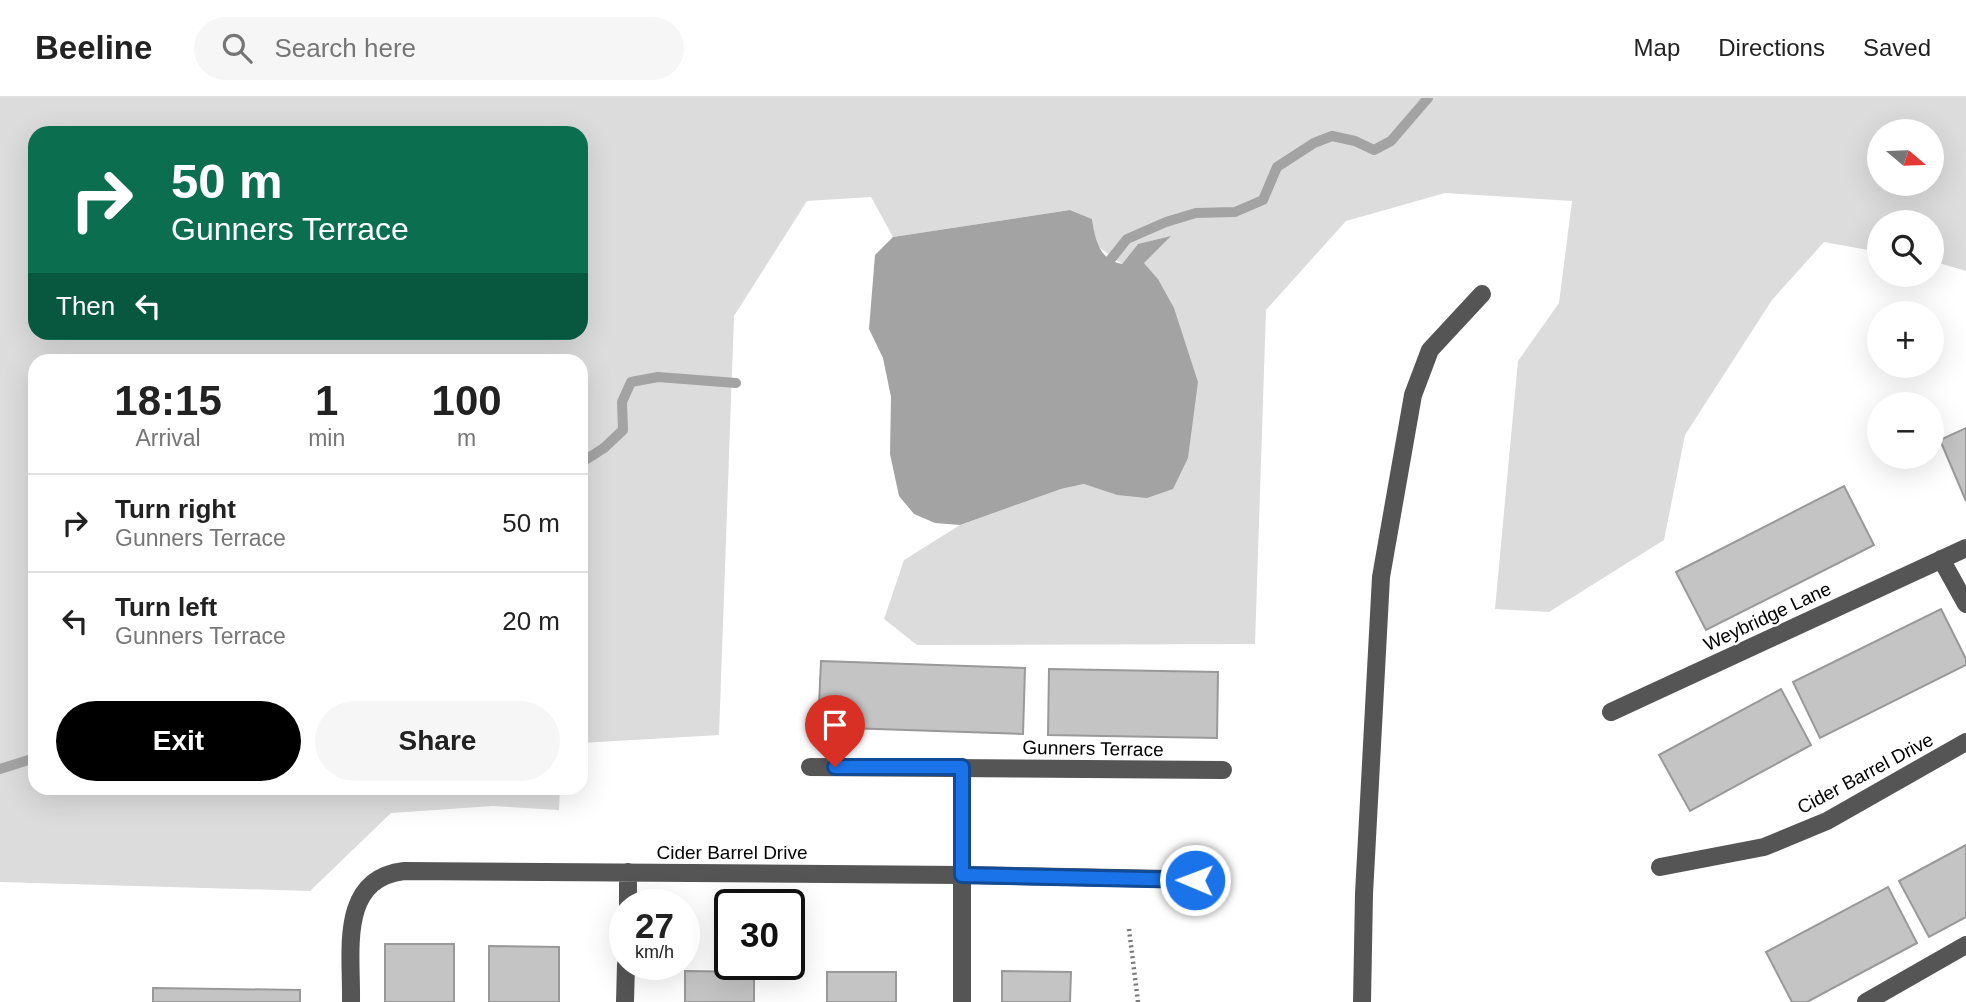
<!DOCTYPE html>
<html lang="en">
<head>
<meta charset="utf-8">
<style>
  body { margin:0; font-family:Arial,sans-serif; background:#f6f6f6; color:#222; height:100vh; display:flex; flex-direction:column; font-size:26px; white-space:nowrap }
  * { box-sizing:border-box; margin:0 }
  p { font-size:23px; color:#767676 }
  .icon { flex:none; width:38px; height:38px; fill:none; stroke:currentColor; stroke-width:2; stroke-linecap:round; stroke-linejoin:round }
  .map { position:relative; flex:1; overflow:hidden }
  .side { position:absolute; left:28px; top:256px; width:560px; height:441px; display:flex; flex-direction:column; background:#fff; border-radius:21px; box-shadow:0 7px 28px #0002 }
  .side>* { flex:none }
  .guide { position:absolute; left:28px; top:28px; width:560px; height:214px; border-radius:21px; box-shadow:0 7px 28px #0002; background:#0b6e4f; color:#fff; overflow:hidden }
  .needle { width:46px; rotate:109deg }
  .controls { position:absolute; left:1867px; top:21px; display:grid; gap:14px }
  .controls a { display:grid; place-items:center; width:77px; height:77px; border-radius:50%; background:#fff; box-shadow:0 7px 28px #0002; font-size:35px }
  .speed { position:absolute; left:609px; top:791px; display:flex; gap:14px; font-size:35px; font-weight:700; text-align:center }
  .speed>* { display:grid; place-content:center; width:91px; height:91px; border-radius:50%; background:#fff; box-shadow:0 7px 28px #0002; line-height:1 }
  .speed small { font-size:18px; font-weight:400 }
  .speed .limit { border:4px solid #111; border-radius:10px; background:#fff; color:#111 }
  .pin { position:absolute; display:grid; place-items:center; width:60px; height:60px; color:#fff; margin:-72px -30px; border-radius:50% 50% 50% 0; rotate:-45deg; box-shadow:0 0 7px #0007 }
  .pin .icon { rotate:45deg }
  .me { position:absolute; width:77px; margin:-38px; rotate:271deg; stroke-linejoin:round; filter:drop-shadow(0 0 5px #0008) }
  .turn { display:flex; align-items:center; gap:24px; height:147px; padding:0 28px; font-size:32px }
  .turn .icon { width:91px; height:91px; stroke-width:2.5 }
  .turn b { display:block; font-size:49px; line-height:60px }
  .then { display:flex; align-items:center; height:66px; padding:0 28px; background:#0003; gap:14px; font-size:26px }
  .eta { display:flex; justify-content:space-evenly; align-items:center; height:119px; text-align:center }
  .eta b { font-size:42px; font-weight:700; line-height:49px }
  .cta { display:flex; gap:14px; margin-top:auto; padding:14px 28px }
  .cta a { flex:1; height:80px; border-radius:42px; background:#000; color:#fff; font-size:28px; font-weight:700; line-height:80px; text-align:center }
  .cta a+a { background:#f6f6f6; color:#222 }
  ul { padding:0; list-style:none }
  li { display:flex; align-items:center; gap:21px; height:98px; padding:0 28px; border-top:2px solid #e0e0e0 }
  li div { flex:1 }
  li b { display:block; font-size:26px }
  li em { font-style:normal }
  header { display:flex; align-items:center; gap:42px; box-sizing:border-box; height:98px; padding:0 35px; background:#fff; border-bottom:2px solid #e0e0e0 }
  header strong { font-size:33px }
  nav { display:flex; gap:38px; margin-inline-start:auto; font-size:24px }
  .search { width:490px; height:63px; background:#f6f6f6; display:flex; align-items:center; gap:18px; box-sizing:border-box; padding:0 24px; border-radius:38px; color:#767676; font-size:26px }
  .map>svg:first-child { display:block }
  .green { fill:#dcdcdc; fill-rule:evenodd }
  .water { fill:#a3a3a3 }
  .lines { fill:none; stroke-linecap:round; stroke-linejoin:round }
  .stream { stroke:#a3a3a3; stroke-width:10 }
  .building { fill:#c4c4c4; stroke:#999; stroke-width:2 }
  .path { stroke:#777; stroke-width:4.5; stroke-dasharray:2 3.5; stroke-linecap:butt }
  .minor { stroke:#555; stroke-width:18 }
  .route-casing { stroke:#114b97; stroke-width:18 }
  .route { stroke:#1a73e8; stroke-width:12 }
  .labels { text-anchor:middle; stroke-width:5; stroke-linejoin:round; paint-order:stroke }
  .street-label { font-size:19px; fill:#000; stroke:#fff }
</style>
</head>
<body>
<header>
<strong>Beeline</strong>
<div class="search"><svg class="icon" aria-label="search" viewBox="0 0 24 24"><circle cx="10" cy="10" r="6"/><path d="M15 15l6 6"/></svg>Search here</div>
<nav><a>Map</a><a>Directions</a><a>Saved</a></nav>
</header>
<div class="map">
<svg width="1966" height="904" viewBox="0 0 1966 904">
  <rect width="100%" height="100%" fill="#fff"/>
  <path class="green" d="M0,0H1966V173L1932,163V124H1880L1879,154L1824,144L1772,202L1685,337L1664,442L1549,514L1495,511L1518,263L1559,205L1572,103L1445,95L1346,123L1266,212L1255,546L917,547L884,521L904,462L960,427L1061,391L1085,386L1117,397L1158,181L1144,165L1138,146L1122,166L1096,147L1092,121L1070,112L893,139L871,99L807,103L734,218L719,637L581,645V262H35V690H560L559,712L493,708L391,715L310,793L0,784ZM1880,33H1932V86H1880ZM35,35H581V234H35Z"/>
  <path class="water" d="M1070,112L1092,121C1095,141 1099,162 1122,166L1138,146L1171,138L1144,165L1158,181L1174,210L1198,284L1188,360L1173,391L1147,400L1117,397L1084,386L1061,391L960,427L935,425L914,416L899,398L890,356L891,299L883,260L869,231L875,157L893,139Z"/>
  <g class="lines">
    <path class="stream" d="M1103,171L1127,141L1166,124L1196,115L1235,114L1263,102L1277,69L1314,45L1332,38L1355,43L1374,52L1391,43L1428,0
      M581,369L582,364L604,350L623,332L622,304L631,284L658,279L736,285
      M0,671L35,660"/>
  </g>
  <path class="building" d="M1966,330V403L1940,342Z
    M1844,388L1874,447L1706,532L1676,474Z
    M1941,511L1966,561V567L1820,640L1793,584Z
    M821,563L1025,570L1023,636L818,629Z
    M1049,571L1218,574L1217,640L1048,637Z
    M1781,591L1811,647L1690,713L1659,657Z
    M1966,747V819L1929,839L1899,783Z
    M1888,789L1917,845L1807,904H1792L1766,854Z
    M385,846H454V904H385Z
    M489,848L559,849V904H489Z
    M685,873L754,874V904H685Z
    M1002,873L1071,874L1070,904H1002Z
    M827,874H896V904H827Z
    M153,890L300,892V904H153Z"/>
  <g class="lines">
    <path class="path" d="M1129,831L1138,904"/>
    <path class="minor" d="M1941,461L1966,506
      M1611,614L1966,450
      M810,669L1223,672
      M1660,769L1764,749L1827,723L1966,644
      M628,807V774
      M351,904C352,854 338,781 404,773L962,777L1221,782
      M625,904L626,866
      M962,904V669
      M1362,904L1364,796L1381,479L1413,297L1430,252L1482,196
      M1866,904L1966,847"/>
  </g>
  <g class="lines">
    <defs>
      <path id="route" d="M835,669H962V777L1195,782"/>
    </defs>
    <use href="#route" class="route-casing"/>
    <use href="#route" class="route"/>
  </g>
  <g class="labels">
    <g class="street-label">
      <text transform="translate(1767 518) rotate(-25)" y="7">Weybridge Lane</text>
      <text transform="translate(1093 650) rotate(1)" y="7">Gunners Terrace</text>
      <text transform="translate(1865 675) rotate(-28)" y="7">Cider Barrel Drive</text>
      <text x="732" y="761">Cider Barrel Drive</text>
    </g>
  </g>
</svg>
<div class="controls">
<a><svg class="needle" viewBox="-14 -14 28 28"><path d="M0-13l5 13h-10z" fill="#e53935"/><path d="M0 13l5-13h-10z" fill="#767676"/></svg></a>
<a><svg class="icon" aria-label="search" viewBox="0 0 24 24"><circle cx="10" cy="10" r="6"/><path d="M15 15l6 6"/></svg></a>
<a>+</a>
<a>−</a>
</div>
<div class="speed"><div>27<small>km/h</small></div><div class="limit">30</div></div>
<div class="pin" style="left:835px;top:669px;background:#d93025"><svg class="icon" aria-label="arrive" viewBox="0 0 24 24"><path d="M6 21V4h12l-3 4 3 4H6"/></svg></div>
<svg class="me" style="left:1195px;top:782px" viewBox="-20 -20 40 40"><circle r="17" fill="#1a73e8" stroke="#fff" stroke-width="3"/><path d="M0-11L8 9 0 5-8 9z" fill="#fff"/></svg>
<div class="guide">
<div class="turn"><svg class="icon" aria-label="right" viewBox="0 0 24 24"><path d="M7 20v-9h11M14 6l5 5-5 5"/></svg><div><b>50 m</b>Gunners Terrace</div></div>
<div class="then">Then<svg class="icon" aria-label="left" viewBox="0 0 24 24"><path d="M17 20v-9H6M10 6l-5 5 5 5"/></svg></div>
</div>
<section class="side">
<div class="eta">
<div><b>18:15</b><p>Arrival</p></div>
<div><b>1</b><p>min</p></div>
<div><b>100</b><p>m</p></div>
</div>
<ul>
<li><svg class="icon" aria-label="right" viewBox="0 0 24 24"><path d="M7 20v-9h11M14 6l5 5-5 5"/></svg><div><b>Turn right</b><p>Gunners Terrace</p></div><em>50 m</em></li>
<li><svg class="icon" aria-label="left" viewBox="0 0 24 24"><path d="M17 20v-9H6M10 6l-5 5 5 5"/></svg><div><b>Turn left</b><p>Gunners Terrace</p></div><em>20 m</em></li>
</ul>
<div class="cta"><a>Exit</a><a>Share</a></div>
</section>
</div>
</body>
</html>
